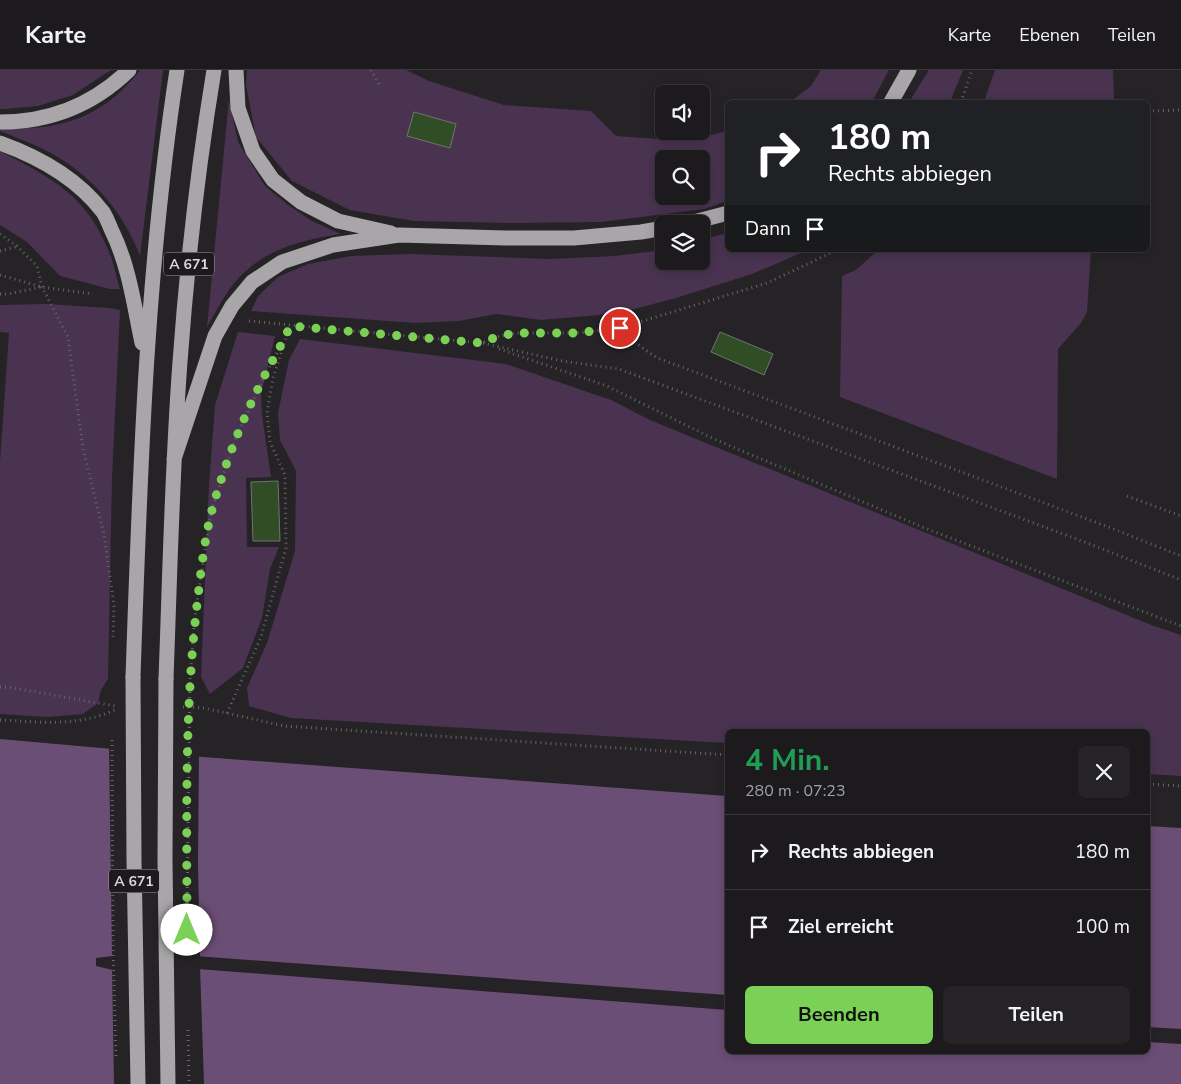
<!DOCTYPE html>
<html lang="de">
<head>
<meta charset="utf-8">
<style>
  body { margin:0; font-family:"Nunito Sans",sans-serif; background:#252325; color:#f1f3f6; height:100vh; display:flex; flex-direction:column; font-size:19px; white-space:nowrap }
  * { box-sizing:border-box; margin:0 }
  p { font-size:16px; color:#a0a1a3 }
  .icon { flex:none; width:28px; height:28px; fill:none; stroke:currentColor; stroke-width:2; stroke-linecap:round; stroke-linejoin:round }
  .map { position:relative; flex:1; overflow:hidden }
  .drawer { position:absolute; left:725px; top:659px; width:425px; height:325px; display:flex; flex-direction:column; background:#1c1a1c; border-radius:8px; box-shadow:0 2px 12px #0003,0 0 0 1px #3a383b }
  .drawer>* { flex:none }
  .banner { position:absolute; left:725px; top:30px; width:425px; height:152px; border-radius:8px; box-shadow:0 2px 12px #0003,0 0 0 1px #3a383b; background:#202124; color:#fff; overflow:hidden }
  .tools { position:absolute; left:655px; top:15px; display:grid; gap:10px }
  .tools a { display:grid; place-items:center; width:55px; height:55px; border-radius:8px; background:#1c1a1c; box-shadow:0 2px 12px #0003,0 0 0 1px #3a383b; font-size:25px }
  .pin { position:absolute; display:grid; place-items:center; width:42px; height:42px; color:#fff; margin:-21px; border:2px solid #fff; border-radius:50%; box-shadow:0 1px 5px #0007 }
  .me { position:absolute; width:55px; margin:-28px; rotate:0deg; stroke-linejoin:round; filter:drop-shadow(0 0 4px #0008) }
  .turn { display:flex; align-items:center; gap:18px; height:105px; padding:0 20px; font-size:22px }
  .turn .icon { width:65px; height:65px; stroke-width:2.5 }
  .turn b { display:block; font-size:35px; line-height:42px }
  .then { display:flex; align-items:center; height:48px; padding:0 20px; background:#0003; gap:10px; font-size:19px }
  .round { display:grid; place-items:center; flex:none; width:52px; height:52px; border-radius:8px; background:#252325 }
  .head { display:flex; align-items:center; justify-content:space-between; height:85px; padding:0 20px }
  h1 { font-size:30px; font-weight:700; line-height:38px; color:#1e9e55 }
  .button { display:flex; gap:10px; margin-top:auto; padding:10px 20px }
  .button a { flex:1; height:58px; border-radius:8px; background:#7bd156; color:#111; font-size:20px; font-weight:700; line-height:58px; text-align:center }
  .button a+a { background:#252325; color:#f1f3f6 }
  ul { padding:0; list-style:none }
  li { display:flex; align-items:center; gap:15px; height:75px; padding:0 20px; border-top:1px solid #3a383b }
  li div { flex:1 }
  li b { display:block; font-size:19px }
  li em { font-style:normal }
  header { display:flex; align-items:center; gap:30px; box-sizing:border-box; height:70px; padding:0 25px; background:#1c1a1c; border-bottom:1px solid #3a383b }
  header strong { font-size:24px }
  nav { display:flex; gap:28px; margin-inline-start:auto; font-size:18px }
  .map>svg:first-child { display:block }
  .green { fill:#493351; fill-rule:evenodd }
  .water { fill:#6b4e75 }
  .pier { fill:#252326 }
  .building { fill:#314d26; stroke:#727471 }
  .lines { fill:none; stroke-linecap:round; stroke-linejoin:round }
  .path { stroke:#676568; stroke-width:3; stroke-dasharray:1 4; stroke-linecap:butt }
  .highway { stroke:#a8a6a9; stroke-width:15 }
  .path-bridge { stroke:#676568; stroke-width:3; stroke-dasharray:1 4; stroke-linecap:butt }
  .highway-bridge { stroke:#a8a6a9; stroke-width:15 }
  .route { stroke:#7bd156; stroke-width:9; stroke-dasharray:0 16.2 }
  .labels { text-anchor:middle; stroke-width:4; stroke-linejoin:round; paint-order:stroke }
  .shield { fill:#1c1a1c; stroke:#a09fa1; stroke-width:1 }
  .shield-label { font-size:14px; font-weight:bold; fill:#d9d8da }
</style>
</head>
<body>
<header>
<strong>Karte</strong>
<nav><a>Karte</a><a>Ebenen</a><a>Teilen</a></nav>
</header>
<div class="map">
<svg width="1181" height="1014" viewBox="0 0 1181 1014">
  <rect width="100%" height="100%" fill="#252326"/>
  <path class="green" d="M0,0H111L73,25L38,36L4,39H0Z
    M140,0H163L140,186C123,140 88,101 43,79C29,72 14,67 0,61V58C16,58 34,59 50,56C89,49 116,31 140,0Z
    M247,0H406L429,11L504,35L591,41L616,66L686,71L727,61V131L704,139L601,152L512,153L414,151L350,140L292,111L256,67L246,15ZM664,89H701V126H664Z
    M821,0H889L872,32H790L811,16Z
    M929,0H963L950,32H909Z
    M995,0H1113L1114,32H984Z
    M229,29L238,72L265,116L288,135L312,151L341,164C307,169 273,177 247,200C229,215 218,238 207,257Z
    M0,81C51,108 86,124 109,182C114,193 116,207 120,219H110L60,206L27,172L0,155Z
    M727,163L728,180H808L752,204L676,228L619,243L587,246L541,250L496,244L459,251L415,253L251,241L258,226L278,207L308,194L351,186L410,184L550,189L615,186L664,180V191H701V170Z
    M878,180H1091L1087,242L1081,253L1058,279L1057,409L840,327L842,206L856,200Z
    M47,234L110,238L120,240L112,408L108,609L101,620L98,633L83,644L47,647L0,644V392L9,263L0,262V235Z
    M238,262L275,266L261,324L262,345L271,407L246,408L247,477H279L270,499L262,548L243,598L210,624L201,607L209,414L215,335Z
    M300,269L506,294L611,330L650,350L1151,555L1181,565V706L1148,704V661H728L727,673L291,648L249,636L247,618L267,573L295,481L296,401L280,370L278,343L289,290Z"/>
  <path class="water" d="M0,669L203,687L727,726V925L195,886H113L96,888V896L113,900L185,898L727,940L728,981H1148V972L1181,974V1014H0Z
    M1148,756L1181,758V959L1148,957Z"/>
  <path class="pier" d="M109,676L199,684L198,794L200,889L112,888Z
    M185,895L200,897L204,1014H114L112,898Z"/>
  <path class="building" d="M414,42L456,54L450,78L407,66Z
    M720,262L773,284L764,305L711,282Z
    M278,411L280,471H253L251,412Z"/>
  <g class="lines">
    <path class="path" d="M371,0L380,16
      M961,32L972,0
      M1148,41L1181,40
      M0,164L17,176L37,196L42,217L68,267L83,379L104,464L114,535L113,569
      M0,181L16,177
      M0,205L42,217L93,224
      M0,224H8L41,217
      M249,251L482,273L562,291L619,299L1090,474L1181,510
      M620,258C633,270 644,281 660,289L1111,458L1181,486
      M484,272L496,267L515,263H576L620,258L767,213L837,180
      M499,279L607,316L714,369L927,459L1181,556
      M1127,426L1181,446
      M190,609L195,545L211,442L236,367L266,303L281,276
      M0,617H8L115,636
      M183,637L204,638L284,656L728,685
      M227,643L261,567L286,478L285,405L270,372L267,343L273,308L290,256
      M0,650C41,652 76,657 115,640
      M1148,714L1181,716"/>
    <path class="highway" d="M236,0L238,38L253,81L273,110L301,132L338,151L391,163
      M891,32L909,0
      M0,52C50,52 93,35 129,0
      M0,73C39,87 77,108 103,142C106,147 109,154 111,159C129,195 134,235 142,273
      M686,154L728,143
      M174,389L215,266L232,236L252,212L282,192L333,175L399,165L505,168H574L641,162L664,158
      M133,607C140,404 146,201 177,0
      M166,609C170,503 172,398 180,292C187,195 198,97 214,0"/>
    <path class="path-bridge" d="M112,670L113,880L116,989
      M187,843L190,609
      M188,960L189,1014"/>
    <path class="highway-bridge" d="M133,607L134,789L138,1014
      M166,609L165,790L168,1014"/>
  </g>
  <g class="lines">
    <path class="route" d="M187,860C187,749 184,637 198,527C201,500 205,466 212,440C225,393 243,347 266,303C274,287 283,273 290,256L482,273L496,267L515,263H576L620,258"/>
  </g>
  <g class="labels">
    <g class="shield">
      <rect x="164" y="182.5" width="50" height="23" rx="4"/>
      <rect x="109" y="799.5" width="50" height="23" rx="4"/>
    </g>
    <g class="shield-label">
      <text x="189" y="199">A 671</text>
      <text x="134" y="816">A 671</text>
    </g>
  </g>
</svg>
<div class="tools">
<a><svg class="icon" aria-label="sound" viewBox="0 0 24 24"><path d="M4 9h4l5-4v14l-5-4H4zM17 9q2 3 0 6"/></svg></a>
<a><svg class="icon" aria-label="search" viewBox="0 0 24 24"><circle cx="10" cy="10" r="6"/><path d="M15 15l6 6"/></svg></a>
<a><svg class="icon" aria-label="layers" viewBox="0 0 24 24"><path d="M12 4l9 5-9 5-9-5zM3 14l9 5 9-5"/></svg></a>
</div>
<div class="pin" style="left:620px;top:258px;background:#d93025"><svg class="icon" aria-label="arrive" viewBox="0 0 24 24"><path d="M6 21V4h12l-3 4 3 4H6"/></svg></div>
<svg class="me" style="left:187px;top:860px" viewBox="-20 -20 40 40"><circle r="19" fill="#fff"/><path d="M0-13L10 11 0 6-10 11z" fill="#7bd156"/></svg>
<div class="banner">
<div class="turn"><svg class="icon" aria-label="right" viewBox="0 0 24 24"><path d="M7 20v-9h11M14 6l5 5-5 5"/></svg><div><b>180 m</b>Rechts abbiegen</div></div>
<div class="then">Dann<svg class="icon" aria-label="arrive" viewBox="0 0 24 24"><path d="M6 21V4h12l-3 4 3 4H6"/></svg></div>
</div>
<section class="drawer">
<div class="head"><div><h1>4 Min.</h1><p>280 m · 07:23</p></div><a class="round"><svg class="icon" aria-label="close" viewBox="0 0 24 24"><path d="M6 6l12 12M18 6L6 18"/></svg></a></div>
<ul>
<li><svg class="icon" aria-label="right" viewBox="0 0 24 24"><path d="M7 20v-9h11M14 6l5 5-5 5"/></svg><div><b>Rechts abbiegen</b></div><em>180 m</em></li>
<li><svg class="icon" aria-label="arrive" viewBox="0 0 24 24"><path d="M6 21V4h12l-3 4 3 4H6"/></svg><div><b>Ziel erreicht</b></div><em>100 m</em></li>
</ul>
<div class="button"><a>Beenden</a><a>Teilen</a></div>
</section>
</div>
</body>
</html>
